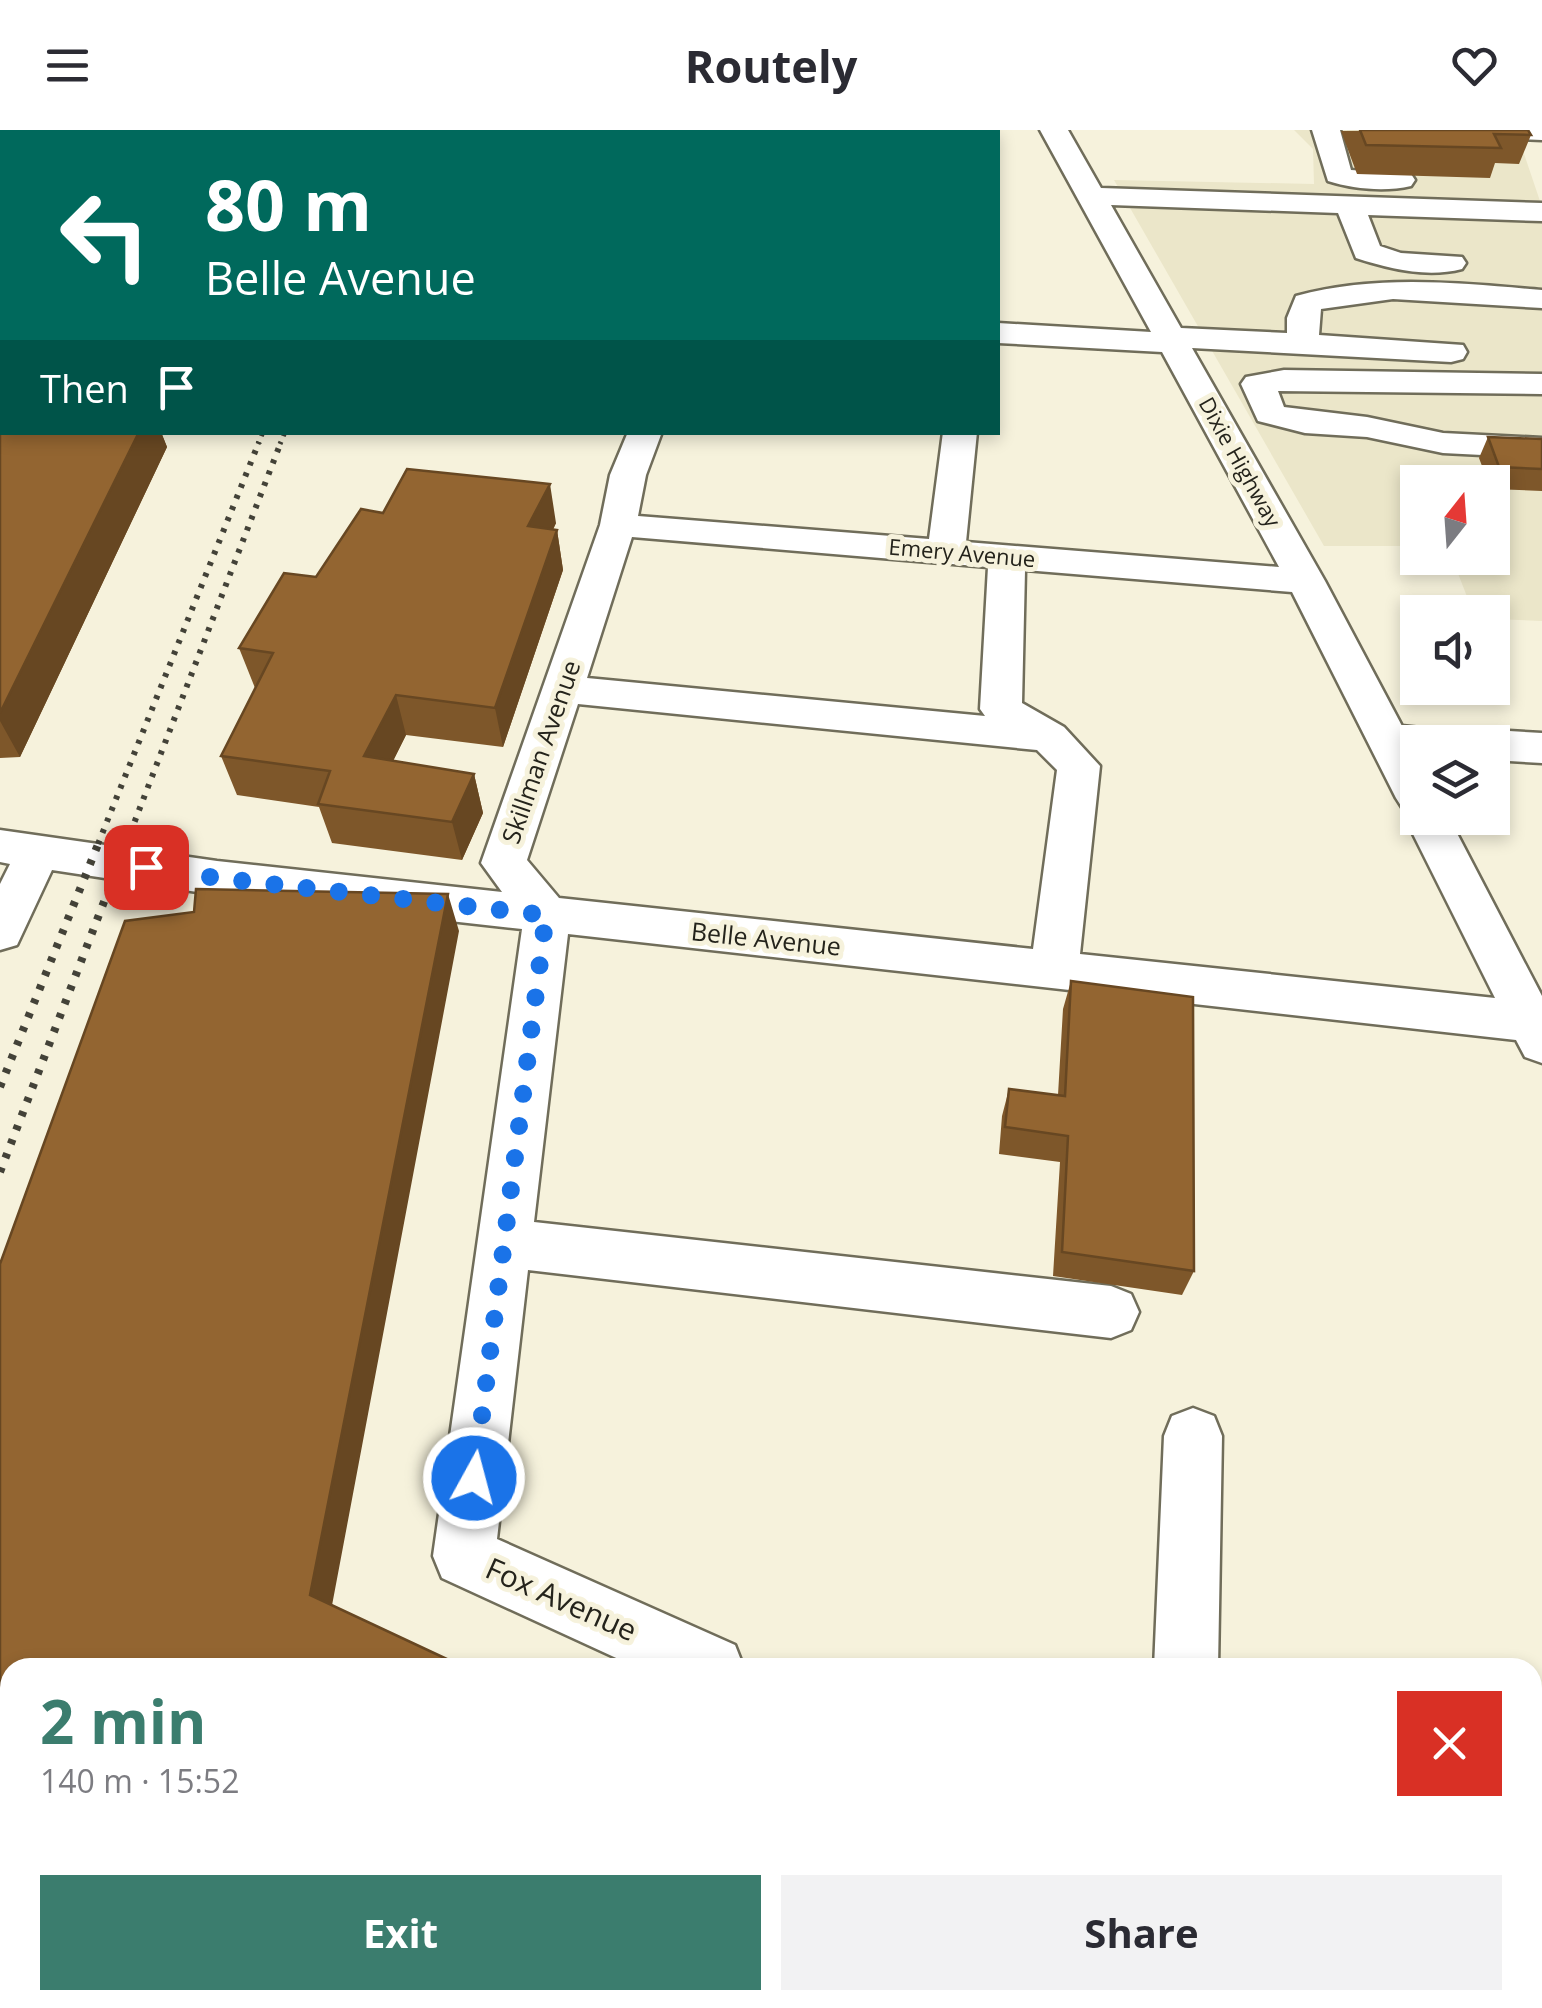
<!DOCTYPE html>
<html lang="en">
<head>
<meta charset="utf-8">
<style>
  body { margin:0; font-family:"Open Sans",sans-serif; background:#f2f2f3; color:#2b2b33; height:100vh; display:flex; flex-direction:column; font-size:38px; white-space:nowrap }
  * { box-sizing:border-box; margin:0 }
  p { font-size:32px; color:#7c7c81 }
  .icon { flex:none; width:55px; height:55px; fill:none; stroke:currentColor; stroke-width:2; stroke-linecap:round; stroke-linejoin:round }
  .map { position:relative; flex:1; overflow:hidden }
  .panel { position:absolute; left:0px; top:1528px; width:1542px; height:352px; display:flex; flex-direction:column; background:#fff; border-radius:30px 30px 0 0; box-shadow:0 5px 15px #0003 }
  .panel>* { flex:none }
  .guide { position:absolute; left:0px; top:0px; width:1000px; height:305px; box-shadow:0 5px 15px #0003; background:#00695c; color:#fff; overflow:hidden }
  .needle { width:65px; rotate:17deg }
  .controls { position:absolute; left:1400px; top:335px; display:grid; gap:20px }
  .controls a { display:grid; place-items:center; width:110px; height:110px; border-radius:0px; background:#fff; box-shadow:0 5px 15px #0003; font-size:50px }
  .pin { position:absolute; display:grid; place-items:center; width:85px; height:85px; color:#fff; margin:-42px; border-radius:20px; box-shadow:0 5px 15px #0006 }
  .me { position:absolute; width:110px; margin:-55px; rotate:7deg; stroke-linejoin:round; filter:drop-shadow(0 0 8px #0008) }
  .turn { display:flex; align-items:center; gap:35px; height:210px; padding:0 40px; font-size:45px }
  .turn .icon { width:130px; height:130px; stroke-width:2.5 }
  .turn b { display:block; font-size:70px; line-height:85px }
  .then { display:flex; align-items:center; height:95px; padding:0 40px; background:#0003; gap:20px; font-size:38px }
  .round { display:grid; place-items:center; flex:none; width:105px; height:105px; border-radius:0px; background:#f2f2f3 }
  .overview { display:flex; align-items:center; justify-content:space-between; height:170px; padding:0 40px }
  h1 { font-size:60px; font-weight:700; line-height:75px; color:#3b7d6e }
  .action { display:flex; gap:20px; margin-top:auto; padding:20px 40px }
  .action a { flex:1; height:115px; border-radius:0px; background:#3b7d6e; color:#fff; font-size:40px; font-weight:700; line-height:115px; text-align:center }
  .action a+a { background:#f2f2f3; color:#2b2b33 }
  header { display:flex; justify-content:space-between; align-items:center; height:130px; padding:0 40px; background:#fff; font-size:45px; font-weight:700 }
  .map>svg:first-child { display:block }
  .built { fill:#ebe6c9 }
  .lines { fill:none; stroke-linecap:round; stroke-linejoin:round }
  .minor-casing { stroke:#706d5a; stroke-width:5 }
  .minor { fill:#fff; fill-rule:evenodd }
  .rail-far2 { stroke:#434238; stroke-width:5; stroke-dasharray:2.5 6; stroke-linecap:butt }
  .rail-far1 { stroke:#434238; stroke-width:6; stroke-dasharray:4 8; stroke-linecap:butt }
  .rail { stroke:#434238; stroke-width:8; stroke-dasharray:5 10; stroke-linecap:butt }
  .wall { fill:#7e572a }
  .shaded-wall { fill:#674722 }
  .building { fill:#936531; stroke:#674722; stroke-width:2.5 }
  .route { stroke:#1a73e8; stroke-width:18; stroke-dasharray:0 32.4 }
  .labels { text-anchor:middle; stroke-width:10; stroke-linejoin:round; paint-order:stroke }
  .far-street-label { font-size:22px; fill:#24231b; stroke:#f6f2dc }
  .street-label { font-size:25px; fill:#24231b; stroke:#f6f2dc }
  .near-street-label { font-size:30px; fill:#24231b; stroke:#f6f2dc }
</style>
</head>
<body>
<header><svg class="icon" aria-label="menu" viewBox="0 0 24 24"><path d="M4 6h16M4 12h16M4 18h16"/></svg>Routely<svg class="icon" aria-label="heart" viewBox="0 0 24 24"><path d="M12 20l-8-8c-3-5 5-10 8-4 3-6 11-1 8 4z"/></svg></header>
<div class="map">
<svg width="1542" height="1878" viewBox="0 0 1542 1878">
  <rect width="100%" height="100%" fill="#f6f2dc"/>
  <path class="built" d="M1294,0H1506L1519,9L1542,77V491L1493,489L1492,482H1473L1452,428H1492V352H1418L1417,416H1324L1114,50L1314,54L1313,19Z"/>
  <g class="lines">
    <defs>
      <path id="minor" d="M553,0H581V2H554Z
        M944,0H972L973,2H946Z
        M1040,0H1068L1101,58L1542,73V91L1368,85L1380,116L1401,123L1462,127L1466,133L1462,139C1427,148 1390,139 1356,128L1338,83L1111,75L1181,198L1287,203V188L1296,166C1378,144 1458,153 1542,160V178L1393,169L1321,179L1319,205L1463,215L1467,222L1463,229L1451,232L1192,218L1325,451L1402,596L1458,602L1464,612H1418V688H1449L1542,866V933L1525,927L1516,910L568,804L534,1092L1111,1156L1131,1164L1139,1182L1131,1200L1111,1208L528,1140L497,1409L735,1515L744,1538H638L442,1448L433,1426L522,799L217,765L52,740L17,815L0,820V754L10,734L0,732V700L217,731L502,762L481,733L600,395L610,345L628,302H662L646,345L638,386L929,409L943,302H977L966,412L1279,437L1162,222L998,213V193L1151,202ZM632,407L988,437L980,579L985,586L587,548ZM1025,440L1292,462L1396,668L1403,679L1409,681L1405,688L1495,868L1080,824L1100,636L1064,597L1022,573ZM578,574L1037,620L1057,640L1033,819L559,768L527,730Z
        M1312,0H1340L1351,40L1411,44L1415,50L1411,56C1385,62 1353,59 1328,51Z
        M1475,0H1542V10L1489,8Z
        M1284,240L1542,244V264L1278,261L1284,277L1367,287L1443,303L1542,308V328L1443,323L1367,307L1305,303L1258,291L1241,254L1246,247Z
        M1492,600L1542,603V633L1492,630V612H1472L1477,605Z
        M1193,1278L1214,1286L1222,1306L1218,1538H1154L1164,1306L1172,1286Z
        M1418,1870H1505L1508,1878H1421Z"/>
    </defs>
    <use href="#minor" class="minor-casing"/>
    <use href="#minor" class="minor"/>
    <path class="rail-far2" d="M258,314L263,302
      M280,314L285,302"/>
    <path class="rail-far1" d="M98,714L259,312
      M126,714L281,312"/>
    <path class="rail" d="M0,957L99,712
      M0,1042L127,712"/>
  </g>
  <path class="wall" d="M5,0H89L85,2H6Z
    M1528,0L1531,5L1519,34L1495,33L1490,48L1357,44L1341,1Z
    M0,2H2V34H0Z
    M2,50V165L0,164V51Z
    M0,268L2,302H161L167,317L20,627L0,628Z
    M1488,307L1542,309V361L1492,359V352H1488L1479,328Z
    M383,383L556,393L553,400H557L563,440L503,617L406,605L393,631L474,644L483,683L462,730L332,713L319,677L237,665L221,626L255,558L239,518Z
    M1071,851L1194,1141L1182,1165L1053,1146L1060,1032L999,1024L1002,986L1009,959L1058,965L1063,879Z"/>
  <path class="shaded-wall" d="M52,0H66V2H48Z
    M70,0H89L85,2H71Z
    M139,302H161L167,317L20,627L0,591V583Z
    M550,354L556,393L534,436L528,396Z
    M557,400L563,440L503,617L495,578Z
    M396,565L406,605L376,665L364,626Z
    M474,644L483,683L462,730L452,692Z
    M448,764L459,801L330,1486L310,1465Z"/>
  <path class="building" d="M27,0H52L48,2Z
    M1360,0H1528L1531,5L1494,4L1501,18L1366,15Z
    M0,2H5H2V16L0,15Z
    M2,50V137H0V51Z
    M0,268H2V302H139L0,583Z
    M1488,307L1542,309V339L1499,337Z
    M407,339L550,354L528,396L557,400L495,578L396,565L364,626L474,644L452,692L318,674L330,641L221,626L273,523L239,518L284,443L316,447L361,379L383,383Z
    M196,759L448,764L310,1465L466,1538H10V1870H1180L1197,1878H0V1134L125,791L194,782Z
    M1071,851L1193,867L1194,1141L1062,1122L1068,1006L1005,997L1009,959L1065,966Z"/>
  <g class="lines">
    <path class="route" d="M146,737L217,748L546,785L474,1348"/>
  </g>
  <g class="labels">
    <g class="far-street-label">
      <text transform="translate(1240 332) rotate(61)" y="8">Dixie Highway</text>
      <text transform="translate(962 423) rotate(5)" y="8">Emery Avenue</text>
    </g>
    <g class="street-label">
      <text transform="translate(541 622) rotate(-71)" y="9">Skillman Avenue</text>
      <text transform="translate(766 809) rotate(6)" y="9">Belle Avenue</text>
    </g>
    <g class="near-street-label">
      <text transform="translate(561 1470) rotate(24)" y="10">Fox Avenue</text>
    </g>
  </g>
</svg>
<div class="controls">
<a><svg class="needle" viewBox="-14 -14 28 28"><path d="M0-13l5 13h-10z" fill="#e53935"/><path d="M0 13l5-13h-10z" fill="#7c7c81"/></svg></a>
<a><svg class="icon" aria-label="sound" viewBox="0 0 24 24"><path d="M4 9h4l5-4v14l-5-4H4zM17 9q2 3 0 6"/></svg></a>
<a><svg class="icon" aria-label="layers" viewBox="0 0 24 24"><path d="M12 4l9 5-9 5-9-5zM3 14l9 5 9-5"/></svg></a>
</div>
<div class="pin" style="left:146px;top:737px;background:#d93025"><svg class="icon" aria-label="arrive" viewBox="0 0 24 24"><path d="M6 21V4h12l-3 4 3 4H6"/></svg></div>
<svg class="me" style="left:474px;top:1348px" viewBox="-20 -20 40 40"><circle r="17" fill="#1a73e8" stroke="#fff" stroke-width="3"/><path d="M0-11L8 9 0 5-8 9z" fill="#fff"/></svg>
<div class="guide">
<div class="turn"><svg class="icon" aria-label="left" viewBox="0 0 24 24"><path d="M17 20v-9H6M10 6l-5 5 5 5"/></svg><div><b>80 m</b>Belle Avenue</div></div>
<div class="then">Then<svg class="icon" aria-label="arrive" viewBox="0 0 24 24"><path d="M6 21V4h12l-3 4 3 4H6"/></svg></div>
</div>
<section class="panel">
<div class="overview"><div><h1>2 min</h1><p>140 m · 15:52</p></div><a class="round" style="background:#d93025;color:#fff"><svg class="icon" aria-label="close" viewBox="0 0 24 24"><path d="M6 6l12 12M18 6L6 18"/></svg></a></div>
<div class="action"><a>Exit</a><a>Share</a></div>
</section>
</div>
</body>
</html>
